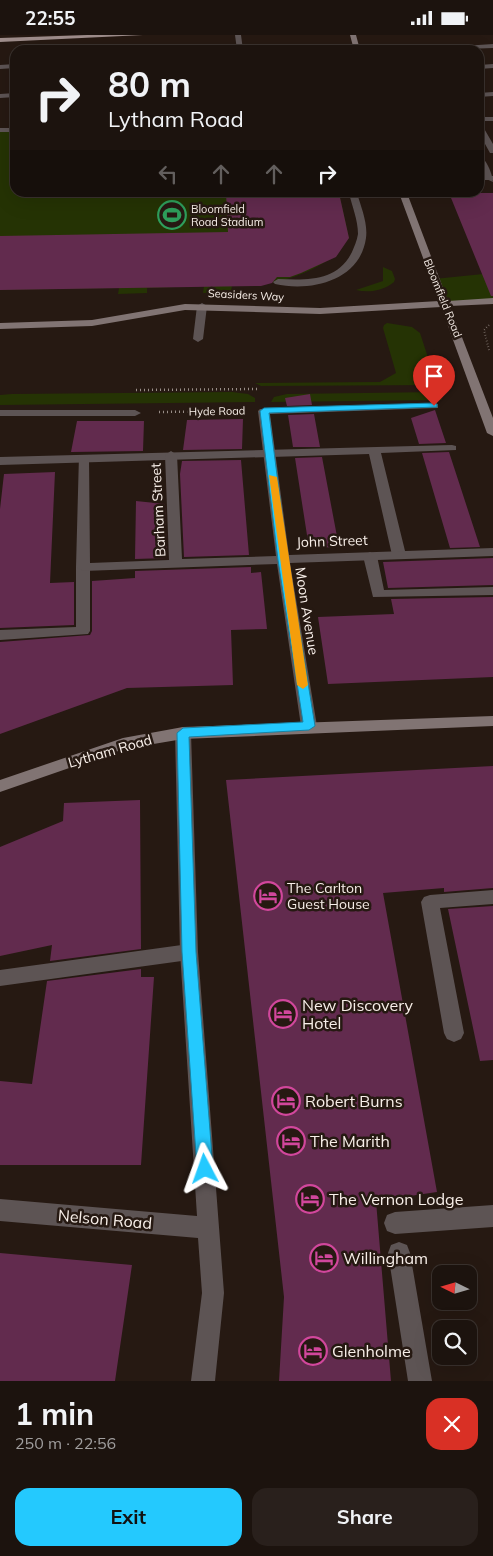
<!DOCTYPE html>
<html lang="en">
<head>
<meta charset="utf-8">
<style>
  body { margin:0; font-family:Mulish,sans-serif; background:#29201c; color:#f1f3f6; height:100vh; display:flex; flex-direction:column; font-size:19px; white-space:nowrap }
  * { box-sizing:border-box; margin:0 }
  p { font-size:16px; color:#a09e9e }
  .icon { flex:none; width:28px; height:28px; fill:none; stroke:currentColor; stroke-width:2; stroke-linecap:round; stroke-linejoin:round }
  .map { position:relative; height:1346px; overflow:hidden }
  .sheet { display:flex; flex-direction:column; background:#1c130e; flex:1 }
  .sheet>* { flex:none }
  .top-card { position:absolute; left:10px; top:10px; width:474px; height:152px; border-radius:15px; box-shadow:0 5px 20px #0002,0 0 0 1px #3a322e; background:#1c130e; color:#f1f3f6; overflow:hidden }
  .needle { width:32px; rotate:275deg }
  .controls { position:absolute; left:432px; top:1230px; display:grid; gap:10px }
  .controls a { display:grid; place-items:center; width:45px; height:45px; border-radius:10px; background:#1c130e; box-shadow:0 5px 20px #0002,0 0 0 1px #3a322e; font-size:25px }
  .pin { position:absolute; display:grid; place-items:center; width:42px; height:42px; color:#fff; margin:-51px -21px; border-radius:50% 50% 50% 0; rotate:-45deg; box-shadow:0 0 5px #0007 }
  .pin .icon { rotate:45deg }
  .me { position:absolute; width:55px; margin:-28px; rotate:356deg; stroke-linejoin:round; filter:drop-shadow(0 0 4px #0008) }
  .turn { display:flex; align-items:center; gap:18px; height:105px; padding:0 15px; font-size:22px }
  .turn .icon { width:65px; height:65px; stroke-width:2.5 }
  .turn b { display:block; font-size:35px; line-height:42px }
  .lanes { display:flex; align-items:center; height:48px; padding:0 15px; background:#0003; justify-content:center; gap:25px; direction:ltr }
  .lanes .off { opacity:.35 }
  .round { display:grid; place-items:center; flex:none; width:52px; height:52px; border-radius:15px; background:#29201c }
  .summary { display:flex; align-items:center; justify-content:space-between; height:85px; padding:0 15px }
  h1 { font-size:30px; font-weight:700; line-height:38px }
  .cta { display:flex; gap:10px; margin-top:auto; padding:10px 15px }
  .cta a { flex:1; height:58px; border-radius:15px; background:#24c9fe; color:#111; font-size:20px; font-weight:700; line-height:58px; text-align:center }
  .cta a+a { background:#29201c; color:#f1f3f6 }
  .status { display:flex; justify-content:space-between; align-items:center; height:35px; padding:0 25px; background:#1c130e; direction:ltr }
  .status svg { height:14px; fill:currentColor }
  .map>svg:first-child { display:block }
  .green { fill:#253304 }
  .building { fill:#622b4e }
  .lines { fill:none; stroke-linecap:round; stroke-linejoin:round }
  .path-far1 { stroke:#998e88; stroke-width:2; stroke-dasharray:0.5 2.5; stroke-linecap:butt }
  .path { stroke:#998e88; stroke-width:2.5; stroke-dasharray:1 3; stroke-linecap:butt }
  .lane { fill:#5d5454; fill-rule:evenodd }
  .street { fill:#5d5454; fill-rule:evenodd }
  .secondary { fill:#817473; fill-rule:evenodd }
  .primary { fill:#9e8d8b; fill-rule:evenodd }
  .route { fill:#24c9fe; stroke:#1783a5 }
  .slow { fill:#f59e0b }
  .labels { text-anchor:middle; stroke-width:5; stroke-linejoin:round; paint-order:stroke }
  .far-poi-label { font-size:11px; fill:#f8efe9; stroke:#261912; text-anchor:start }
  .far-street-label { font-size:11px; fill:#f8efe9; stroke:#261912 }
  .street-label { font-size:14px; fill:#f8efe9; stroke:#261912 }
  .poi-label { font-size:14px; fill:#f8efe9; stroke:#261912; text-anchor:start }
  .near-poi-label { font-size:16px; fill:#f8efe9; stroke:#261912; text-anchor:start }
  .near-street-label { font-size:16px; fill:#f8efe9; stroke:#261912 }
</style>
</head>
<body>
<div class="status"><b>22:55</b><svg viewBox="0 0 49 12"><path d="M0 12V9h3v3zM5 12V6h3v6zM10 12V3h3v9zM15 12V0h3v12zM26 1h20v11H26zM47 4h2v5h-2z"/></svg></div>
<div class="map">
<svg width="493" height="1346" viewBox="0 0 493 1346">
  <rect width="100%" height="100%" fill="#261912"/>
  <path class="green" d="M0,97H15V158H339L349,203C343,209 338,218 331,223C302,244 266,251 232,251L231,257L203,258L204,251L147,253V258L118,259L119,253L0,255Z
    M383,232L392,236L395,244L394,247C383,256 369,258 356,255L383,246Z
    M493,238V266L446,270L434,244Z
    M387,288L412,292L420,298L437,350L261,351L255,348L380,347L396,338L383,293L384,290Z
    M232,357L248,359L255,363V367L0,370V360L12,359Z
    M439,357L442,365L271,367L274,362L287,359Z"/>
  <path class="building" d="M226,158H339L349,203L336,222L301,238L290,242H277L272,248L261,251L0,255V201L228,197Z
    M449,158H493V261H491Z
    M310,359L312,370L287,371L285,363Z
    M435,375L446,408L419,409L411,383Z
    M314,379L320,412H293L288,380Z
    M243,384L242,414L183,415L187,385Z
    M77,386H144L143,416L71,417Z
    M449,417L480,512L450,513L422,418Z
    M322,422L339,512L309,513L295,423Z
    M241,425L249,520L184,522L180,439L182,426Z
    M55,437L50,548L74,547V590L0,593V474L4,439Z
    M136,466L165,469L167,523L135,524Z
    M493,523V550L388,553L383,527Z
    M251,532V538L261,537L267,594L231,595L233,650L127,653L0,699V607L90,600L92,596V546L135,543V536Z
    M493,562V642L328,649L318,582L394,579L391,564Z
    M493,731V853L444,857V853L383,858L437,1157L376,1166L391,1346H279L284,1262L226,745Z
    M140,765L141,914L50,926L52,910L0,921V812L63,786L64,768Z
    M493,871V1025L480,1026L448,874Z
    M141,934V942H154L141,1130H0V1046L32,1049L47,946Z
    M0,1218L132,1230L115,1346H0Z"/>
  <g class="lines">
    <path class="path-far1" d="M489,315L484,295L490,289"/>
    <path class="path" d="M136,355L259,354
      M159,377L240,376"/>
    <path class="lane" d="M235,0H241L243,15H237Z
      M493,9V13L440,15L433,13Z
      M15,29V33L0,34V30Z
      M493,57V61L479,62V58Z
      M479,90H482L493,109V118H490L479,98Z
      M0,93H15V97H0Z
      M479,120C486,123 493,140 493,147L484,143L479,131Z
      M349,158H357C361,172 368,188 366,203C360,246 311,257 275,249L273,247L278,244C307,245 337,247 352,217C354,212 357,206 358,199C358,185 352,171 349,158Z
      M202,268L207,271L203,304L198,307L193,304L197,271Z
      M452,410L456,411V415L381,418L406,520L399,524L392,520L369,419L0,430V422Z
      M370,517L377,521L384,555L493,552V560L373,562L363,521Z
      M83,528L90,532V596L88,599L0,605V595L76,592V532Z
      M493,855V869L440,873L464,998L461,1004L454,1007L447,1004L444,998L421,867L424,862L430,860Z
      M189,909L195,912L198,917L195,922L189,925L0,951V935Z
      M399,1207L407,1210L410,1218L432,1346H408L388,1218L391,1210Z"/>
    <path class="street" d="M493,29V33L479,34V30Z
      M15,58V62L0,63V59Z
      M479,82H493V86H479Z
      M479,141H493V145H479Z
      M434,368L438,369V373L270,379L289,520L493,513V521L290,528L317,691L314,695H304L301,691L277,529L83,536L76,532L79,420H87L89,422L90,528L169,525L165,420L171,416L177,420L182,524L276,521L258,376L260,374Z
      M0,375H135L141,378L135,381H0Z
      M183,692L188,694L191,698L198,917L224,1258L215,1346H191L202,1258L198,1203L0,1186V1164L197,1181L180,917L175,698L178,694Z
      M493,1170V1192L395,1199L387,1196L384,1188L387,1180L395,1177Z"/>
    <path class="secondary" d="M350,0H356L360,15H354Z
      M399,158H407L448,266L493,263V269L450,271L493,383V401L487,398L441,272L320,279L185,275L92,291L0,294V288L92,285L185,269L320,273L439,266Z
      M493,681V691L183,704L124,714L0,757V745L123,703L183,692Z"/>
    <path class="primary" d="M87,0H143L0,7V3Z"/>
  </g>
  <path class="route" d="M434,368L437,369V372L269,378L288,525L315,691L309,695L189,702L196,917L213,1134L210,1139L205,1141L199,1139L197,1134L182,917L177,698L183,693L303,687L278,525L260,376L264,373Z"/>
  <path class="slow" d="M269,440L277,442L308,650L303,654L297,650Z"/>
  <defs>
    <symbol id="stadium-ring" viewBox="-11 -11 22 22"><circle r="9.5" fill="#261912" stroke="#2e9e5b" stroke-width="1.5"/><path d="M0-5a6.5 5 0 1 0 0 10a6.5 5 0 1 0 0-10ZM-3.5-1.8h7v3.6h-7Z" fill="#2e9e5b"/></symbol>
    <symbol id="hotel-ring" viewBox="-11 -11 22 22"><circle r="9.5" fill="#261912" stroke="#d1479c" stroke-width="1.5"/><path d="M-6-4.5h1.5V1H6V5H4.5V3h-9V5H-6ZM-4 0a1.8 1.8 0 1 1 3.6 0ZM.5 0V-2.5h3Q6-2.5 6 0Z" fill="#d1479c"/></symbol>
  </defs>
  <g fill-rule="evenodd">
    <use href="#stadium-ring" x="156" y="164" width="32" height="32"/>
    <use href="#hotel-ring" x="252" y="845" width="32" height="32"/>
    <use href="#hotel-ring" x="267" y="963" width="32" height="32"/>
    <use href="#hotel-ring" x="270" y="1050" width="32" height="32"/>
    <use href="#hotel-ring" x="275" y="1090" width="32" height="32"/>
    <use href="#hotel-ring" x="294" y="1148" width="32" height="32"/>
    <use href="#hotel-ring" x="308" y="1207" width="32" height="32"/>
    <use href="#hotel-ring" x="297" y="1300" width="32" height="32"/>
  </g>
  <g class="labels">
    <g class="far-poi-label">
      <text x="191" y="178">Bloomfield<tspan x="191" dy="13">Road Stadium</tspan></text>
    </g>
    <g class="far-street-label">
      <text transform="translate(246 260) rotate(3)" y="4">Seasiders Way</text>
      <text transform="translate(443 263) rotate(68)" y="4">Bloomfield Road</text>
      <text transform="translate(217 376) rotate(-1)" y="4">Hyde Road</text>
    </g>
    <g class="street-label">
      <text transform="translate(158 475) rotate(-93)" y="5">Barham Street</text>
      <text transform="translate(332 506) rotate(-2)" y="5">John Street</text>
      <text transform="translate(307 576) rotate(81)" y="5">Moon Avenue</text>
      <text transform="translate(110 716) rotate(-16)" y="5">Lytham Road</text>
    </g>
    <g class="poi-label">
      <text x="287" y="858">The Carlton<tspan x="287" dy="16">Guest House</tspan></text>
    </g>
    <g class="near-poi-label">
      <text x="302" y="976">New Discovery<tspan x="302" dy="18">Hotel</tspan></text>
      <text x="305" y="1072">Robert Burns</text>
      <text x="310" y="1112">The Marith</text>
      <text x="329" y="1170">The Vernon Lodge</text>
      <text x="343" y="1229">Willingham</text>
      <text x="332" y="1322">Glenholme</text>
    </g>
    <g class="near-street-label">
      <text transform="translate(105 1184) rotate(5)" y="6">Nelson Road</text>
    </g>
  </g>
</svg>
<div class="controls">
<a><svg class="needle" viewBox="-14 -14 28 28"><path d="M0-13l5 13h-10z" fill="#e53935"/><path d="M0 13l5-13h-10z" fill="#a09e9e"/></svg></a>
<a><svg class="icon" aria-label="search" viewBox="0 0 24 24"><circle cx="10" cy="10" r="6"/><path d="M15 15l6 6"/></svg></a>
</div>
<div class="pin" style="left:434px;top:371px;background:#d93025"><svg class="icon" aria-label="arrive" viewBox="0 0 24 24"><path d="M6 21V4h12l-3 4 3 4H6"/></svg></div>
<svg class="me" style="left:205px;top:1134px" viewBox="-20 -20 40 40"><path d="M0-17L14 15 0 8-14 15z" fill="#24c9fe" stroke="#fff" stroke-width="4"/></svg>
<div class="top-card">
<div class="turn"><svg class="icon" aria-label="right" viewBox="0 0 24 24"><path d="M7 20v-9h11M14 6l5 5-5 5"/></svg><div><b>80 m</b>Lytham Road</div></div>
<div class="lanes"><svg class="icon off" aria-label="left" viewBox="0 0 24 24"><path d="M17 20v-9H6M10 6l-5 5 5 5"/></svg><svg class="icon off" aria-label="ahead" viewBox="0 0 24 24"><path d="M12 20V5M6 11l6-6 6 6"/></svg><svg class="icon off" aria-label="ahead" viewBox="0 0 24 24"><path d="M12 20V5M6 11l6-6 6 6"/></svg><svg class="icon" aria-label="right" viewBox="0 0 24 24"><path d="M7 20v-9h11M14 6l5 5-5 5"/></svg></div>
</div>
</div>
<section class="sheet">
<div class="summary"><div><h1>1 min</h1><p>250 m · 22:56</p></div><a class="round" style="background:#d93025;color:#fff"><svg class="icon" aria-label="close" viewBox="0 0 24 24"><path d="M6 6l12 12M18 6L6 18"/></svg></a></div>
<div class="cta"><a>Exit</a><a>Share</a></div>
</section>
</body>
</html>
